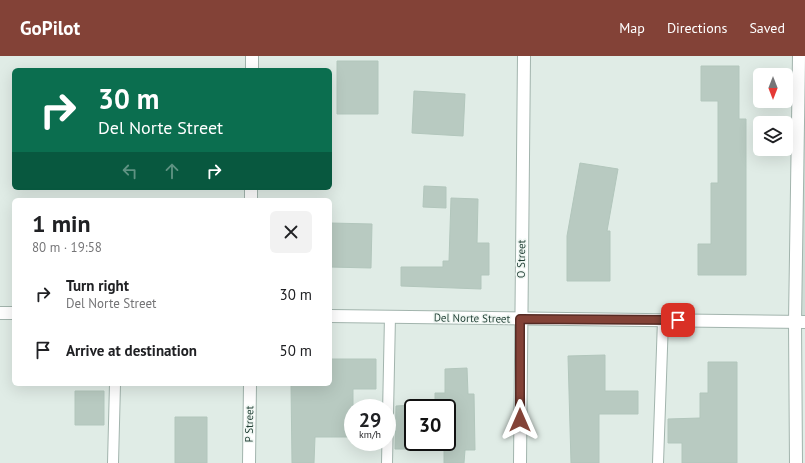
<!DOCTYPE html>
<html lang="en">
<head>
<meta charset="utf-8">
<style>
  body { margin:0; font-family:"PT Sans",sans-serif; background:#f2f2f2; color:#202124; height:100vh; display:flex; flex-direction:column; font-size:15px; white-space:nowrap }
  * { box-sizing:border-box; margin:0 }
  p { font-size:13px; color:#757577 }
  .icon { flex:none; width:22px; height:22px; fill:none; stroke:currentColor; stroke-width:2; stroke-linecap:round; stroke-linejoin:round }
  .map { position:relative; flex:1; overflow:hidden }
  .sheet { position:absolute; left:12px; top:142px; width:320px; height:188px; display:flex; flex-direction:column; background:#fff; border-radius:6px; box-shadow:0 4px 16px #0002 }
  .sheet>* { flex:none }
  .top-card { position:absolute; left:12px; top:12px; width:320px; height:122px; border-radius:6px; box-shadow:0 4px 16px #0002; background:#0b6e4f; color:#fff; overflow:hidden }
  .needle { width:26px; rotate:180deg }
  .fabs { position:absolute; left:753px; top:12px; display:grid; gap:8px }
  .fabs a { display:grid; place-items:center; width:40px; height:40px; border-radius:6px; background:#fff; box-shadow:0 4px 16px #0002; font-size:20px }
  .speed { position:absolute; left:344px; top:343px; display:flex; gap:8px; font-size:20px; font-weight:700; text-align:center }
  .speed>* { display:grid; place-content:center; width:52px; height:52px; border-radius:50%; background:#fff; box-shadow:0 4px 16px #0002; line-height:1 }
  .speed small { font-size:10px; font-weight:400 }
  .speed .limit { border:2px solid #111; border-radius:6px; background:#fff; color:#111 }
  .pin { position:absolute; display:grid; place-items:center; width:34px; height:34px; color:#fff; margin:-17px; border-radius:8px; box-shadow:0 2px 6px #0006 }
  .me { position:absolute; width:44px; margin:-22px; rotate:0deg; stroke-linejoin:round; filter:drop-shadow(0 0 3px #0008) }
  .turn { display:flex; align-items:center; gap:14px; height:84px; padding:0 20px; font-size:18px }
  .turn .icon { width:52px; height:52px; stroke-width:2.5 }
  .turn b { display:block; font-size:28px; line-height:34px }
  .lanes { display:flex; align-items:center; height:38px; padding:0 20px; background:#0003; justify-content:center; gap:20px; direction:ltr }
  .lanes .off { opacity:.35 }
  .round { display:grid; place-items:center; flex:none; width:42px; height:42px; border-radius:6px; background:#f2f2f2 }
  .headline { display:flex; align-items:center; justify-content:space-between; height:68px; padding:0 20px }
  h1 { font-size:24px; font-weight:700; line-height:30px }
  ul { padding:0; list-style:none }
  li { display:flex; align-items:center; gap:12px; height:56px; padding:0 20px }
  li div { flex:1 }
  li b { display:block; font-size:15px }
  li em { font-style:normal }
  header { display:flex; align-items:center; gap:24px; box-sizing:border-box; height:56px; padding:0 20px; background:#834237; color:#fff }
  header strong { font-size:19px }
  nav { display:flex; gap:22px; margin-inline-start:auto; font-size:14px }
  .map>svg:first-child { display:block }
  .built { fill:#cedcd5 }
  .building { fill:#b8cac1; stroke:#b2c6bc }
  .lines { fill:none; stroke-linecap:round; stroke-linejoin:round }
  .service-casing { stroke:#a2b4ad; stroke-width:12 }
  .minor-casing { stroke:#a2b4ad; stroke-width:14 }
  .tertiary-casing { stroke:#a2b4ad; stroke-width:14 }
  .service { stroke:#fff; stroke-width:10 }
  .minor { stroke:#fff; stroke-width:12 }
  .tertiary { stroke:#fff; stroke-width:12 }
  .route-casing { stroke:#552b24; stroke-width:10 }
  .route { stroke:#834237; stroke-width:7 }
  .labels { text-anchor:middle; stroke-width:3; stroke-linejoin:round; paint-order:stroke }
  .street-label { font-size:11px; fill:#1f3e33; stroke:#f1f8f4 }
</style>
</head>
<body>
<header>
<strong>GoPilot</strong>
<nav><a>Map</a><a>Directions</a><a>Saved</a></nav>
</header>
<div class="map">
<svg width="805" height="407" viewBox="0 0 805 407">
  <rect width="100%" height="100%" fill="#e0ece6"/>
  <path class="built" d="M799,0H805V266H795Z"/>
  <path class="building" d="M337,5H378V58H337Z
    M701,10H739V63H746V219H698V188H711V127H718V45H701Z
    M414,35L465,38L463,80L412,77Z
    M580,107L618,113L607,175H610V225H567V180Z
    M424,130L446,131V152L423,151Z
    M451,142L478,143L477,187H489V219H481V233L401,230V211H443V205H449Z
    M330,167L372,168L371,212L330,211Z
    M605,299V335H638V358H599V407H571L568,300Z
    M330,303H376V333H353V381H315L314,407H292L291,328H330Z
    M708,306H737V407H682V387H668V363L700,362V337H708Z
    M467,312L468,338H474L475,394H465L464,407H444V386H447V352H435V337H445V313Z
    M75,335H104V369H75Z
    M413,349V393H395L396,350Z
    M175,361H207V407H175Z"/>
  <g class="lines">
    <defs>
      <path id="service" d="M113,407L115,328
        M387,407L390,260
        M658,407L663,264"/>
      <path id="minor" d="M252,14V0
        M251,144V132
        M0,257H14
        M520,407L524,0
        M796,407L795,266L799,0"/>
      <path id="tertiary" d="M330,260L805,266
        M249,407L250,328"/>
    </defs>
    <use href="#service" class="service-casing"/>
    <use href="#minor" class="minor-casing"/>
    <use href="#tertiary" class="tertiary-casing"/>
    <use href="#service" class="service"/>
    <use href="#minor" class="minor"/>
    <use href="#tertiary" class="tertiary"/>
  </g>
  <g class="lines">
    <defs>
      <path id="route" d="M520,364V263L678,264"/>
    </defs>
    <use href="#route" class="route-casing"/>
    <use href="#route" class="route"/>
  </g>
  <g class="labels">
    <g class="street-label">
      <text transform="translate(521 203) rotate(-89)" y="4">O Street</text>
      <text transform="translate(472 262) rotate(1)" y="4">Del Norte Street</text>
      <text transform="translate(249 368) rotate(-89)" y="4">P Street</text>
    </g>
  </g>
</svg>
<div class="fabs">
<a><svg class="needle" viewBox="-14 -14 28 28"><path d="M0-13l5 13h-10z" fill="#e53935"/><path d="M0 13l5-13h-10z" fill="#757577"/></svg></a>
<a><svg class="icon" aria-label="layers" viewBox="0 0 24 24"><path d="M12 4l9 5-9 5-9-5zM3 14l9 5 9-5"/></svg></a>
</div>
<div class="speed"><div>29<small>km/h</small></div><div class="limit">30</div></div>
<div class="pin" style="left:678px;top:264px;background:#d93025"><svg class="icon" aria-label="arrive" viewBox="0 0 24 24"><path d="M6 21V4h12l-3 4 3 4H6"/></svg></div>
<svg class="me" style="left:520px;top:364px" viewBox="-20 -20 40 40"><path d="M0-17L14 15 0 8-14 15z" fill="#834237" stroke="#fff" stroke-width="4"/></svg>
<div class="top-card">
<div class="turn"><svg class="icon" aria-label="right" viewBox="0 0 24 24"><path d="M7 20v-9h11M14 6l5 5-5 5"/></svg><div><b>30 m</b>Del Norte Street</div></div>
<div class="lanes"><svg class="icon off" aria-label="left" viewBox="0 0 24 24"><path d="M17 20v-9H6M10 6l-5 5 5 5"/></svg><svg class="icon off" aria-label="ahead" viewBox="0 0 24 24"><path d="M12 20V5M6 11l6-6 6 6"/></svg><svg class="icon" aria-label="right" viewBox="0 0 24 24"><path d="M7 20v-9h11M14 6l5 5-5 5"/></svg></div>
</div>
<section class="sheet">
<div class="headline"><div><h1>1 min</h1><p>80 m · 19:58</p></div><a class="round"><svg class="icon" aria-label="close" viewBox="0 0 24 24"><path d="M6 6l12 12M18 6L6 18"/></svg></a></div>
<ul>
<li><svg class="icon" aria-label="right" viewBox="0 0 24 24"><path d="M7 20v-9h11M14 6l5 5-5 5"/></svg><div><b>Turn right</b><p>Del Norte Street</p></div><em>30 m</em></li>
<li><svg class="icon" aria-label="arrive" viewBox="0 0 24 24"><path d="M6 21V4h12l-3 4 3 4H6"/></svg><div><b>Arrive at destination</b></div><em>50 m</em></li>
</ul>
</section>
</div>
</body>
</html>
